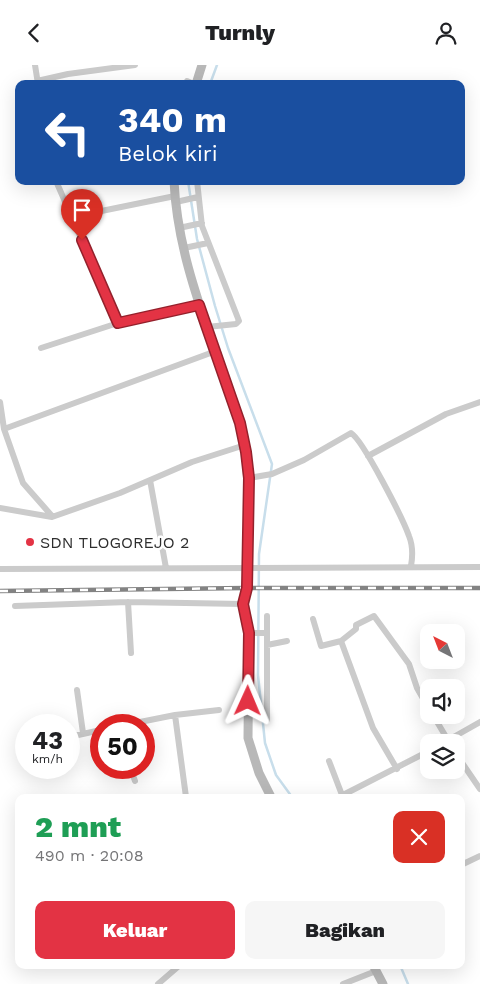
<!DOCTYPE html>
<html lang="id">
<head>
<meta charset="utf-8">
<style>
  body { margin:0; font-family:"Work Sans",sans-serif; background:#f6f6f6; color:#202124; height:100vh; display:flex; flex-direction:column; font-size:19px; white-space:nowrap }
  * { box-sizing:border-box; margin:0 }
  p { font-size:16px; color:#757577 }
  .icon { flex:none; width:28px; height:28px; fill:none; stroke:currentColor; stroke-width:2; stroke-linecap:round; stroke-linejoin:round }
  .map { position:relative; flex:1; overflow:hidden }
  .details { position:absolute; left:15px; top:729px; width:450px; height:175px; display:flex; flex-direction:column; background:#fff; border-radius:10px; box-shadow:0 5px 20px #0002 }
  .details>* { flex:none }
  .guide { position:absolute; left:15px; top:15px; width:450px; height:105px; border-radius:10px; box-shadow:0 5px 20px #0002; background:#1a4fa0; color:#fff; overflow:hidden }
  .needle { width:32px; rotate:318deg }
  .tools { position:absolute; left:420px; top:559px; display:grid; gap:10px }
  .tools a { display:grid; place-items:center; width:45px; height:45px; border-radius:10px; background:#fff; box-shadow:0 5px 20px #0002; font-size:25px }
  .speed { position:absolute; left:15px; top:649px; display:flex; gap:10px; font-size:25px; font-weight:700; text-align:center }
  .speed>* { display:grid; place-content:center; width:65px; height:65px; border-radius:50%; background:#fff; box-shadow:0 5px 20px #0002; line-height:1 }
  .speed small { font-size:12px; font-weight:400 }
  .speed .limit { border:8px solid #d22; background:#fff; color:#111 }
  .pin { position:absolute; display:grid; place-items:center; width:42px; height:42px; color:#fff; margin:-51px -21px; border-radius:50% 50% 50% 0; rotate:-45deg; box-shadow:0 0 5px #0007 }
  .pin .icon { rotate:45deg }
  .me { position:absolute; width:55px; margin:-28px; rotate:1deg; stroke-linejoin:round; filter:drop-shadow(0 0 4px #0008) }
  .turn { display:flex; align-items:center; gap:18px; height:105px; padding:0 20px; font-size:22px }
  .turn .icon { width:65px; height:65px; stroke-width:2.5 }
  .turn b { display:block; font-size:35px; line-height:42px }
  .round { display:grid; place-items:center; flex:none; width:52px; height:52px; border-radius:10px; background:#f6f6f6 }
  .head { display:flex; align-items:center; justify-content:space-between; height:85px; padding:0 20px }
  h1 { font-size:30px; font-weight:800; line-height:38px; color:#1e9e55 }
  .button { display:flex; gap:10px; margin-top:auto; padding:10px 20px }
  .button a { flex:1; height:58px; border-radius:10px; background:#e33344; color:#fff; font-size:20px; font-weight:800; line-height:58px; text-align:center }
  .button a+a { background:#f6f6f6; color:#202124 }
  header { display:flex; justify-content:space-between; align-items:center; height:65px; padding:0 20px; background:#fff; font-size:22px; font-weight:800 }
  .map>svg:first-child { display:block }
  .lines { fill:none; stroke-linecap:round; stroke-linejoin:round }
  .stream { stroke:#c8deeb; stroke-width:2.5 }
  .street { stroke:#cbcbcb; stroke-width:6 }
  .secondary { stroke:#b8b8b8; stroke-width:9 }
  .rail-casing { stroke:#838383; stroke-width:4.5 }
  .rail { stroke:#fff; stroke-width:2.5; stroke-dasharray:8; stroke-linecap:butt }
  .route-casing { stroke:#94212c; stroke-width:12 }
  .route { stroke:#e33344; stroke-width:9 }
  .poi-dot { fill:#e33344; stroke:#fff; stroke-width:2 }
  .labels { text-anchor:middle; stroke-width:5; stroke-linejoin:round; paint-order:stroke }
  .poi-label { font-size:16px; fill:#2e2e2e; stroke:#fff; text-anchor:start }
</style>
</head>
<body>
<header><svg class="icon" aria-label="back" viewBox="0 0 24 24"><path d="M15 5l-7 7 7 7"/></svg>Turnly<svg class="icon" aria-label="person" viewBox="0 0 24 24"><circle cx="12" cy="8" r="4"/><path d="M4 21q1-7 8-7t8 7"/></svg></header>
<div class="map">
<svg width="480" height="919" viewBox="0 0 480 919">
  <rect width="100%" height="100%" fill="#fff"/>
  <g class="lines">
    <path class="stream" d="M210,19L217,0
      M188,116L197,174L215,241L228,283L272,399L259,489L258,610L265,678L276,710L292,732
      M400,900L408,919"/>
    <path class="street" d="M35,0L38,19
      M37,16L68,9L135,0
      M187,16L194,19
      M56,116L118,258
      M197,116L202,161L239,256L236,259L207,262
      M176,137L198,132
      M72,152L175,131
      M179,163L202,158
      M184,183L208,178
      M41,283L118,258L199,240
      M0,337L4,364L23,418L52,451
      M4,364L216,286
      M368,391L446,349L480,337
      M249,413L272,409L304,395L351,368C363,375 403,454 409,471C413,481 413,490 411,501
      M150,415L166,503
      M0,443L52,452L120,428L192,397L245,380
      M0,504L480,502
      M128,537L131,588
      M15,541L128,537L243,539
      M267,551V655
      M313,554L321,581L341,576L356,564V560L374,551L409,599L417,623L429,644
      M249,568H266
      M341,576L373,663L397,704
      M267,580L287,576
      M77,625L83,668
      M175,650L186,732
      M433,650L449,677
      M125,660L175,650L219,645
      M69,672L101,665
      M443,678L480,657
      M456,689L480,724
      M329,696L342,730
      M130,702L135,716
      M339,732L429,686
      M461,800L480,791
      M158,919L180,900
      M343,919L376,906"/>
    <path class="secondary" d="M196,19L202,0
      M174,116C177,182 200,242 221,303C228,322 236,341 241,360C253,413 246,469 247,523L243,539L249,568L248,673L259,708L271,732
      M373,900L383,919"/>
    <defs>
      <path id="rail" d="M0,526L247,523H480"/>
    </defs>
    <use href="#rail" class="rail-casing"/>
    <use href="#rail" class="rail"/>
  </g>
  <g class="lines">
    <defs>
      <path id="route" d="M82,175L118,258L199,240L240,358L246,387L249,413L247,523L243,539L249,568L248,636"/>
    </defs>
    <use href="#route" class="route-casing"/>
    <use href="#route" class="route"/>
  </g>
  <circle class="poi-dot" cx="30" cy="477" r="5"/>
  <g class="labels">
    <g class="poi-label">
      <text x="40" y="483">SDN TLOGOREJO 2</text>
    </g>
  </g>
</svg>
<div class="tools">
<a><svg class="needle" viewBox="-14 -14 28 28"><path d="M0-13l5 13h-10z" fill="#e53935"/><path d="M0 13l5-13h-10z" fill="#757577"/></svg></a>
<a><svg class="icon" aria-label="sound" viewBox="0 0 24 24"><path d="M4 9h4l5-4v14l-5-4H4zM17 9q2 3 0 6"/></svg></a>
<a><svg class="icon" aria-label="layers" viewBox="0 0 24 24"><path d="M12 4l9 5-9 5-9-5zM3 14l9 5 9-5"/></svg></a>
</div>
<div class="speed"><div>43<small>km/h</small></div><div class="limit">50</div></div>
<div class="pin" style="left:82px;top:175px;background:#d93025"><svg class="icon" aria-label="arrive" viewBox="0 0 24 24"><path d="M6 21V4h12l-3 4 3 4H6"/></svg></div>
<svg class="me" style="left:248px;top:636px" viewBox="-20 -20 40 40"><path d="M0-17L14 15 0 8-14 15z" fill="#e33344" stroke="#fff" stroke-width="4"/></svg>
<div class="guide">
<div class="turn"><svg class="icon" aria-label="left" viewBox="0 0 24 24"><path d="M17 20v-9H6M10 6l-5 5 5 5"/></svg><div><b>340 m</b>Belok kiri</div></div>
</div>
<section class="details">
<div class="head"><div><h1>2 mnt</h1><p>490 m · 20:08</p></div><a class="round" style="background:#d93025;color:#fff"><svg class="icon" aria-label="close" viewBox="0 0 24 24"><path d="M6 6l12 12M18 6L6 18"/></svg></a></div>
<div class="button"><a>Keluar</a><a>Bagikan</a></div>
</section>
</div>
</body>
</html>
